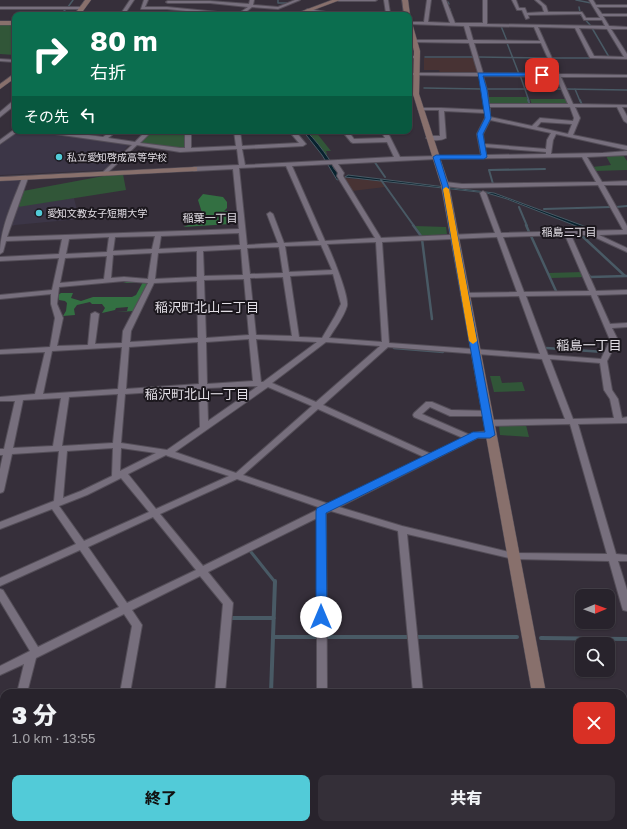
<!DOCTYPE html>
<html lang="ja">
<head>
<meta charset="utf-8">
<style>
  body { margin:0; font-family:"Golos Text","Noto Sans JP",sans-serif; background:#342f38; color:#f1f3f6; height:100vh; display:flex; flex-direction:column; font-size:15px; white-space:nowrap }
  * { box-sizing:border-box; margin:0 }
  p { font-size:13px; color:#a5a4a9 }
  .icon { flex:none; width:22px; height:22px; fill:none; stroke:currentColor; stroke-width:2; stroke-linecap:round; stroke-linejoin:round }
  .map { position:relative; flex:1; overflow:hidden }
  .panel { position:absolute; left:0px; top:689px; width:627px; height:140px; display:flex; flex-direction:column; background:#28232c; border-radius:12px 12px 0 0; box-shadow:0 1px 3px #0004,0 0 0 1px #444048 }
  .panel>* { flex:none }
  .guide { position:absolute; left:12px; top:12px; width:400px; height:122px; border-radius:8px; box-shadow:0 1px 3px #0004,0 0 0 1px #444048; background:#0b6e4f; color:#fff; overflow:hidden }
  .needle { width:26px; rotate:89deg }
  .controls { position:absolute; left:575px; top:589px; display:grid; gap:8px }
  .controls a { display:grid; place-items:center; width:40px; height:40px; border-radius:8px; background:#28232c; box-shadow:0 1px 3px #0004,0 0 0 1px #444048; font-size:20px }
  .pin { position:absolute; display:grid; place-items:center; width:34px; height:34px; color:#fff; margin:-17px; border-radius:8px; box-shadow:0 2px 6px #0006 }
  .me { position:absolute; width:44px; margin:-22px; rotate:0deg; stroke-linejoin:round; filter:drop-shadow(0 0 3px #0008) }
  .turn { display:flex; align-items:center; gap:14px; height:84px; padding:0 12px; font-size:18px }
  .turn .icon { width:52px; height:52px; stroke-width:2.5 }
  .turn b { display:block; font-size:28px; line-height:34px }
  .then { display:flex; align-items:center; height:38px; padding:0 12px; background:#0003; gap:8px; font-size:15px }
  .round { display:grid; place-items:center; flex:none; width:42px; height:42px; border-radius:8px; background:#342f38 }
  .headline { display:flex; align-items:center; justify-content:space-between; height:68px; padding:0 12px }
  h1 { font-size:24px; font-weight:800; line-height:30px }
  .primary-button { display:flex; gap:8px; margin-top:auto; padding:8px 12px }
  .primary-button a { flex:1; height:46px; border-radius:8px; background:#52cbd8; color:#111; font-size:16px; font-weight:800; line-height:46px; text-align:center }
  .primary-button a+a { background:#342f38; color:#f1f3f6 }
  .map>svg:first-child { display:block }
  .industrial { fill:#483334 }
  .education { fill:#3c3647 }
  .green { fill:#315638 }
  .forest { fill:#337042 }
  .water { fill:#08222e; stroke:#495a65 }
  .lines { fill:none; stroke-linecap:round; stroke-linejoin:round }
  .stream-far4 { stroke:#495a65; stroke-width:1.5 }
  .stream-far3 { stroke:#495a65; stroke-width:2 }
  .stream-far2 { stroke:#495a65; stroke-width:2.5 }
  .stream-far1 { stroke:#495a65; stroke-width:3 }
  .stream { stroke:#495a65; stroke-width:4 }
  .street-casing { stroke:#544e58; stroke-width:2 }
  .secondary-casing { stroke:#544e58; stroke-width:1 }
  .street { fill:#776f7d; fill-rule:evenodd }
  .secondary { fill:#88706c; fill-rule:evenodd }
  .route { fill:#1a73e8; stroke:#114b97 }
  .slow { fill:#f59e0b }
  .poi-dot { fill:#52cbd8; stroke:#1c181e; stroke-width:1.5 }
  .labels { text-anchor:middle; stroke-width:4; stroke-linejoin:round; paint-order:stroke }
  .far-poi-label { font-size:10px; fill:#e1dde4; stroke:#1c181e; text-anchor:start }
  .far-neighbourhood-label { font-size:11px; fill:#e1dde4; stroke:#1c181e }
  .neighbourhood-label { font-size:13px; fill:#e1dde4; stroke:#1c181e }
</style>
</head>
<body>
<div class="map">
<svg width="627" height="829" viewBox="0 0 627 829">
  <rect width="100%" height="100%" fill="#362f3a"/>
  <path class="industrial" d="M424,58H474L479,73H440L439,70H424Z
    M343,178L381,181L385,187L352,191Z
    M623,783H627V829H579L578,825H623Z"/>
  <path class="education" d="M19,131H39L130,144L105,170L0,175V145Z
    M18,180L21,181L12,207L74,198L79,219L15,225L3,229L0,242V181Z"/>
  <path class="green" d="M0,25H15V55L0,54Z
    M488,97H527L529,105L489,104Z
    M530,99H567L569,105H532Z
    M152,131H185V148L140,143L139,142Z
    M306,131H315L331,151H326L327,154L326,155Z
    M623,155L627,161V170L594,171L592,167L611,165L606,156Z
    M123,174L126,190L18,207L23,191L109,175Z
    M415,226L446,227L447,234L422,236Z
    M583,272L586,277L551,278L548,273Z
    M490,376H500L502,383L522,382L525,391L494,392Z
    M526,425L529,437L500,435L499,426Z"/>
  <path class="forest" d="M203,194L223,197L227,202V208L224,211H228L230,224L183,227L197,222L203,216L198,200Z
    M119,281H147L150,283L135,311L116,312L127,311L128,307L116,308L115,310L102,313L105,308L102,304H92L90,302L77,305L74,309L75,315L63,316L66,311L67,303L65,301L59,300L58,295L61,293H73L71,298L81,301L93,297H132L136,295L143,282L127,283Z"/>
  <path class="water" d="M303,131H306C315,139 322,149 329,159C333,164 332,169 338,172L337,174L340,179L337,180L322,155Z
    M348,175L494,193L592,229L589,231L507,199L487,193L345,177Z"/>
  <g class="lines">
    <path class="stream-far4" d="M278,0V3H290
      M576,0L591,3
      M448,2L449,4
      M68,7L73,0
      M579,7L580,12
      M450,9L451,14
      M580,14L591,26
      M60,15L67,8
      M501,26L507,41
      M592,28L609,57
      M507,43L519,74
      M425,57H473
      M478,57L548,58
      M552,58H604
      M520,75L529,101
      M424,88L482,89
      M488,89H562
      M565,89L627,90
      M575,89L580,101"/>
    <path class="stream-far3" d="M528,100L530,105
      M580,100L582,105
      M374,161L385,177
      M381,180L414,226
      M493,184L489,170L545,169
      M519,207L527,226
      M616,207L627,206
      M544,209L611,207"/>
    <path class="stream-far2" d="M413,225L421,236
      M526,225L529,232
      M581,235L625,276
      M531,236L556,291
      M422,239L432,319
      M589,275L590,277L627,276
      M394,348L443,352
      M546,348L604,352"/>
    <path class="stream-far1" d="M251,552L275,582"/>
    <path class="stream" d="M232,618H274
      M273,637H318
      M328,637H407
      M417,637H517
      M541,638L627,639
      M271,693L275,581
      M623,782H627
      M265,825V829"/>
    <defs>
      <path id="street" d="M130,0H134L124,15H120Z
        M144,0H148L145,7H167L238,14L248,7L210,3H168L166,2L168,1H210L249,4L250,0H254L253,5L278,7L295,0H300L278,9L252,7L242,15H225L167,9H141Z
        M337,0H377L375,1H339Z
        M384,0H388L390,13H407L409,14L331,15L306,10L308,9L332,13H386Z
        M427,0H431L428,22L450,23L442,0H446L455,23H483V0H487V24L605,26L602,20H584L581,14L528,15L529,18L526,19L522,10H517L512,0H516L519,8H525L527,13L544,12L542,6L535,0H539L546,6L548,12H582L586,18H600L589,0H593L596,5H627V7H597L602,14H627V16H603L609,26L627,27V29H611L627,54V59L590,58L575,28L538,27L559,74L627,75V77H561L573,104L627,105V107H622L627,116V123L624,121L617,107H575L580,118L573,135L627,146V150L556,134L553,140L551,154L603,153L627,151V155L587,157L602,182L627,181V185H604L627,226V234L599,235L627,248V252L590,235H571L596,291L627,290V294L597,295L610,324L627,323V327L612,328L618,340L607,361L612,390L618,399L622,418L627,417V423L578,424L616,554L627,555V561H618L627,590V611L623,610L622,607L609,561L513,559L407,534L423,693H413L398,531L331,511L326,513L327,693H317V518L208,572L233,603L225,693H215L223,604L200,576L132,610L142,625L130,693H120L132,626L124,614L36,658L27,693H17L24,664L0,675V666L30,651L0,601V589L3,590L38,647L119,607L80,550L0,586V578L76,544L52,509L0,529V522L54,501L59,451L12,454L4,490L3,492L0,493V469L3,455H0V449H4L15,401H0V397L35,394L45,352L0,354V350L50,347L55,318L51,304V294L0,299V295L52,290L59,258L0,261V257L59,254L62,239L6,241L3,252L0,254C0,228 13,202 22,178L25,176L28,178L7,237L239,229L233,169L194,171L191,169L194,167L239,165L237,149L180,152L137,145L105,175L102,173L103,172L132,145L48,133L45,131H59L103,137L111,131H117L108,138L135,142L146,131H152L140,143L180,148H185V131H191V148L236,146L234,131H240L242,146L299,143L289,131H295L306,144L303,146L242,149L245,165L394,157L387,142L353,143L351,142L342,131H348L354,139L385,138L381,131H387L400,157L481,155L477,134L485,118V113L444,111L446,138C441,141 431,141 426,138L429,136H440L439,110H420L418,109V108H441L485,110L483,90L479,76L409,75V73H478L469,43L412,42V40H468L464,26L409,24V22H424ZM469,26L534,27L540,41L473,40ZM579,28L607,29L624,57L594,56ZM474,43H541L555,74L483,73ZM483,76L556,77L568,104H489L487,90ZM490,107H570L574,118L573,121L540,118L532,126L490,117ZM490,120L551,133L547,140L546,149L484,144L483,134ZM541,122L572,124L568,134L537,127ZM485,147L546,152V154L486,155ZM582,157L596,182L462,184L445,182L442,184L445,186L462,188L598,185L623,230L501,233L486,193L483,191L480,193L495,233L381,238L343,176L344,173L338,164L436,159ZM332,164L338,173L337,176L375,238L325,241L292,166ZM286,166L319,241L284,243L273,214L270,212L267,214L278,243L247,245L239,168ZM239,233L240,245L159,249L161,236ZM565,235L589,291L524,292L503,237ZM155,236L152,249L113,251L115,237ZM109,237L107,252L66,254L69,239ZM497,237L517,292L464,293L461,295L464,297L519,296L540,354L389,343L382,242ZM376,242L382,342L329,338C335,328 344,317 347,306C349,295 332,255 327,244ZM321,245L332,270L289,272L285,246ZM279,247L283,273L250,274L247,248ZM241,249L243,275L204,276L203,251ZM197,251V277L155,279L158,253ZM152,253L148,279L124,277L111,278L113,255ZM107,256L104,279L60,283L65,258ZM333,274L341,304L335,316L322,338L299,337L290,276ZM283,277L292,336L256,335L250,278ZM244,279L249,335L206,338L204,280ZM124,281L148,283L123,331L122,343L95,344L99,314L95,312L91,314L88,345L57,346L63,318L57,304L59,287ZM197,281L198,338L130,342L131,331L154,283ZM591,295L610,340L601,359L548,355L526,296ZM249,339L253,381L207,384L206,342ZM256,339L317,342L263,382H261ZM198,342L199,384L126,389L129,347ZM326,342L380,346L316,402L272,383ZM122,347L118,389L43,394L52,351ZM388,347L542,359L565,419L488,420L484,423L488,426L570,424L607,554L513,553L402,526L339,507L477,438H490L494,435C489,430 476,431 470,435L422,414L430,407L450,416H486L489,415L490,413L489,411L451,410L432,402H426L414,413L413,415L414,417L463,438L431,454L323,405ZM550,359L600,363L604,390L610,399L614,418L573,419ZM258,386L208,421L207,388ZM268,387L312,406L236,473L175,452ZM199,389L200,427L167,450L121,443L125,394ZM118,394L113,443L62,446L69,397ZM61,398L53,446L13,448L23,400ZM318,409L424,457L329,504L243,475ZM113,448L112,476L81,491L63,498L67,451ZM121,448L156,453L120,471ZM166,455L168,456L229,476L156,509L128,474ZM121,478L149,512L84,541L59,506L87,495ZM237,479L321,508L203,566L160,514ZM153,517L196,570L127,603L88,547Z
        M0,7H82L84,8L82,9H0Z
        M409,56H417L419,57L417,58H409Z
        M0,59L15,60V62L0,61Z
        M416,93L418,94V95L409,96V94Z
        M13,101H15V105L0,117V112Z
        M15,129V131H18L17,132L0,144V140Z
        M0,745H4V777L0,778Z
        M623,747H627V757H623Z
        M96,825H108L107,829H95Z
        M202,825H214L213,829H201Z
        M317,825H329V829H317Z
        M424,825H436V829H424Z"/>
      <path id="secondary" d="M85,0H91L80,15H74Z
        M332,0H340L300,15H292Z
        M402,0H408L410,15L409,16L404,15Z
        M0,21H15V25H0Z
        M409,21L412,23L420,51L419,94L449,185L546,693H532L441,185L413,94L414,51L409,33Z
        M15,73V78L0,89V84Z
        M194,167H197V171L0,181V177Z
        M556,825H572L573,829H557Z"/>
    </defs>
    <use href="#street" class="street-casing"/>
    <use href="#secondary" class="secondary-casing"/>
    <use href="#street" class="street"/>
    <use href="#secondary" class="secondary"/>
  </g>
  <path class="route" d="M478,73H542L544,75L542,76H483L487,90L491,118L483,134L487,157L484,159H440L448,185L495,435L490,438H478L326,513L327,617L325,620H317L316,617V511L317,508L473,432H485L442,185L433,157L436,155H481L477,134L485,118Z"/>
  <path class="slow" d="M446,187L449,189L477,341L473,344L469,341L443,189Z"/>
  <g class="poi-dot">
    <circle cx="59" cy="157" r="4"/>
    <circle cx="39" cy="213" r="4"/>
  </g>
  <g class="labels">
    <g class="far-poi-label">
      <text x="67" y="161">私立愛知啓成高等学校</text>
      <text x="47" y="217">愛知文教女子短期大学</text>
    </g>
    <g class="far-neighbourhood-label">
      <text x="210" y="222">稲葉一丁目</text>
      <text x="569" y="236">稲島二丁目</text>
    </g>
    <g class="neighbourhood-label">
      <text x="207" y="312">稲沢町北山二丁目</text>
      <text x="589" y="350">稲島一丁目</text>
      <text x="197" y="399">稲沢町北山一丁目</text>
    </g>
  </g>
</svg>
<div class="controls">
<a><svg class="needle" viewBox="-14 -14 28 28"><path d="M0-13l5 13h-10z" fill="#e53935"/><path d="M0 13l5-13h-10z" fill="#a5a4a9"/></svg></a>
<a><svg class="icon" aria-label="search" viewBox="0 0 24 24"><circle cx="10" cy="10" r="6"/><path d="M15 15l6 6"/></svg></a>
</div>
<div class="pin" style="left:542px;top:75px;background:#d93025"><svg class="icon" aria-label="arrive" viewBox="0 0 24 24"><path d="M6 21V4h12l-3 4 3 4H6"/></svg></div>
<svg class="me" style="left:321px;top:617px" viewBox="-20 -20 40 40"><circle r="19" fill="#fff"/><path d="M0-13L10 11 0 6-10 11z" fill="#1a73e8"/></svg>
<div class="guide">
<div class="turn"><svg class="icon" aria-label="right" viewBox="0 0 24 24"><path d="M7 20v-9h11M14 6l5 5-5 5"/></svg><div><b>80 m</b>右折</div></div>
<div class="then">その先<svg class="icon" aria-label="left" viewBox="0 0 24 24"><path d="M17 20v-9H6M10 6l-5 5 5 5"/></svg></div>
</div>
<section class="panel">
<div class="headline"><div><h1>3 分</h1><p>1.0 km · 13:55</p></div><a class="round" style="background:#d93025;color:#fff"><svg class="icon" aria-label="close" viewBox="0 0 24 24"><path d="M6 6l12 12M18 6L6 18"/></svg></a></div>
<div class="primary-button"><a>終了</a><a>共有</a></div>
</section>
</div>
</body>
</html>
